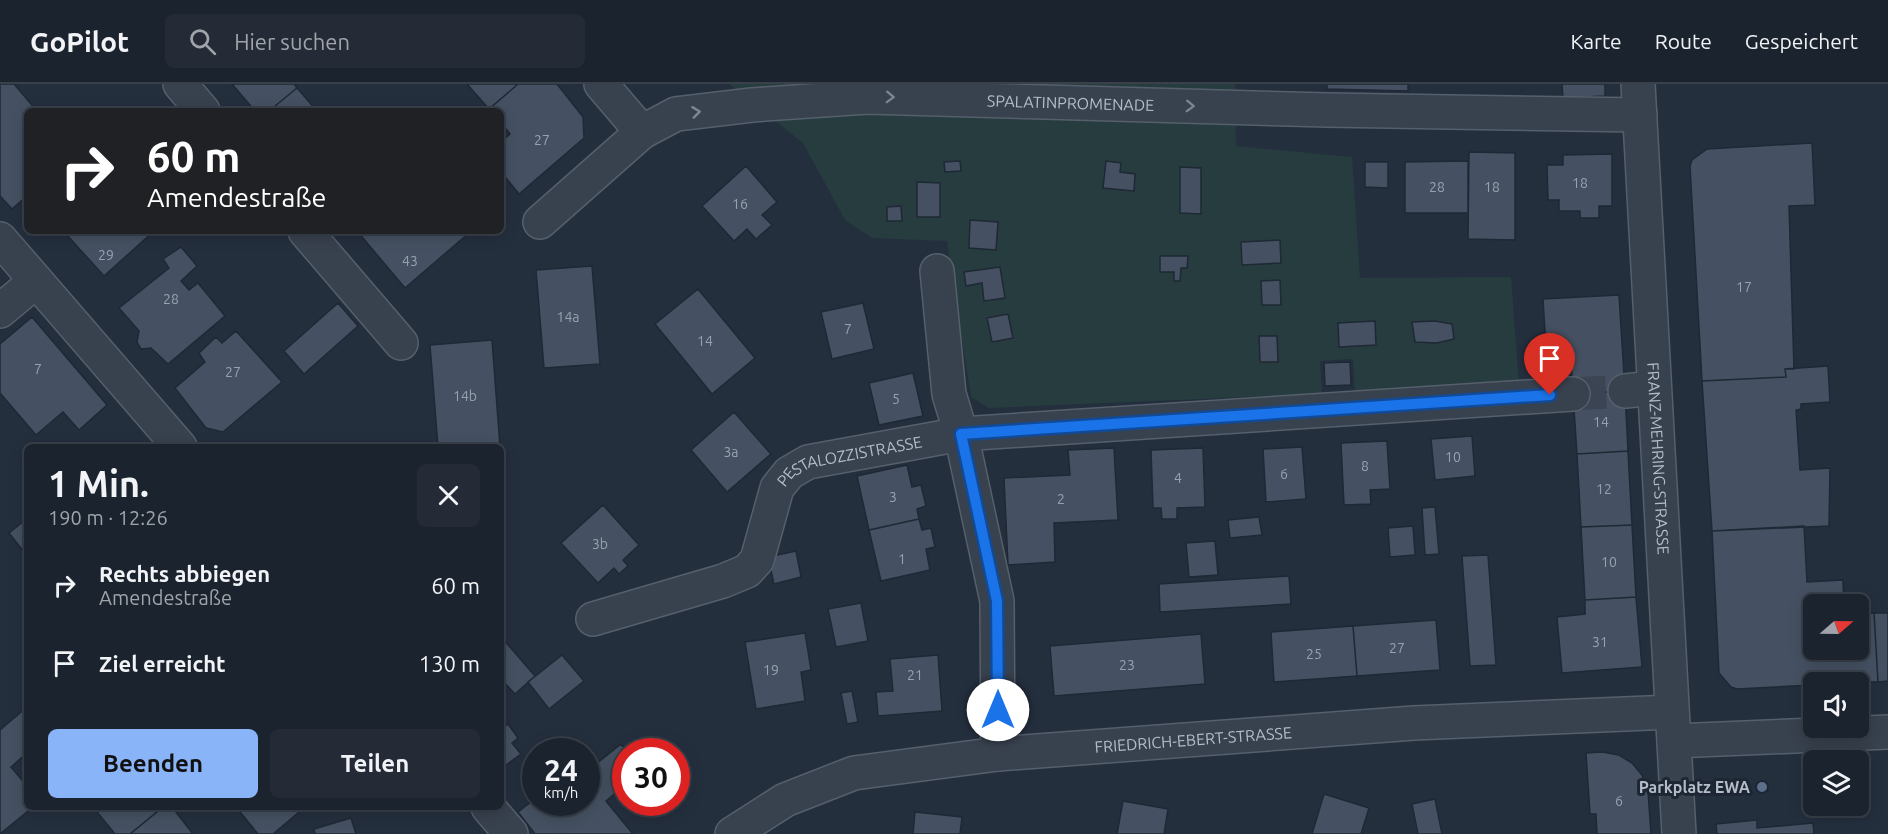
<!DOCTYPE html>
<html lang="de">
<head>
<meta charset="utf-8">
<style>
  body { margin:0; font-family:Ubuntu,sans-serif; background:#242b36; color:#f1f3f6; height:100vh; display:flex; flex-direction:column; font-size:22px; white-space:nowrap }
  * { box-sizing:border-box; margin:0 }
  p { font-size:20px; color:#a0a4aa }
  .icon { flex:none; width:33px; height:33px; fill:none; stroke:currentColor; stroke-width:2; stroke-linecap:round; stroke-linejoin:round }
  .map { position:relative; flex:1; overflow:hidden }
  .sheet { position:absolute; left:24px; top:360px; width:480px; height:366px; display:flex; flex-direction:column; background:#1b232e; border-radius:9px; box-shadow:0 3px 15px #0003,0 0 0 2px #39404a }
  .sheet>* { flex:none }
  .hud { position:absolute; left:24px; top:24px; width:480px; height:126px; border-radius:9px; box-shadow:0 3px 15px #0003,0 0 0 2px #39404a; background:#202124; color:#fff; overflow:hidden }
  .needle { width:39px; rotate:70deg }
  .buttons { position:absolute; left:1803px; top:510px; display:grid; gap:12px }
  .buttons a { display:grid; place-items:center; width:66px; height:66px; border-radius:9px; background:#1b232e; box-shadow:0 3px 15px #0003,0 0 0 2px #39404a; font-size:30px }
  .speed { position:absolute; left:522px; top:654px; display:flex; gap:12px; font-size:30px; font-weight:700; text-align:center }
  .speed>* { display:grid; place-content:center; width:78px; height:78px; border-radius:50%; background:#1b232e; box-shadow:0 3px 15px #0003,0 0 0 2px #39404a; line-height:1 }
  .speed small { font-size:15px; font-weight:400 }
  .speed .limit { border:9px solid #d22; background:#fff; color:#111 }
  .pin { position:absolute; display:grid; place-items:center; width:51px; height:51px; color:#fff; margin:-62px -26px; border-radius:50% 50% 50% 0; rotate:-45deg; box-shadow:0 0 6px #0007 }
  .pin .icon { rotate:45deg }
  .me { position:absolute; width:66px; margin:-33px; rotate:0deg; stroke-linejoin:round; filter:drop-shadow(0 0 4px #0008) }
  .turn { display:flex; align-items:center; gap:21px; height:126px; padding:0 24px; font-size:27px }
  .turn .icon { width:78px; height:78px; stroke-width:2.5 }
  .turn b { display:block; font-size:42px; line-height:51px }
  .round { display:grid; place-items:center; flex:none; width:63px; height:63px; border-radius:9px; background:#242b36 }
  .overview { display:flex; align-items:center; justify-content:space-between; height:102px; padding:0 24px }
  h1 { font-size:36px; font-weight:600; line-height:45px }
  .action { display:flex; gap:12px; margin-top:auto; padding:12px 24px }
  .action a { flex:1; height:69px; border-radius:9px; background:#8ab4f8; color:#111; font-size:24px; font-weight:600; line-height:69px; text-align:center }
  .action a+a { background:#242b36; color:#f1f3f6 }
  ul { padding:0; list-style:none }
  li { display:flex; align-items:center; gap:18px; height:78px; padding:0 24px }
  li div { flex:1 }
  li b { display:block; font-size:22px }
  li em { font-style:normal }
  header { display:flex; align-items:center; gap:36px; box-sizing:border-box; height:84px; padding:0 30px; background:#1b232e; border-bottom:2px solid #39404a }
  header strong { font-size:28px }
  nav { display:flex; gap:33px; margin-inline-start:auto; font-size:21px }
  .search { width:420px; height:54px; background:#242b36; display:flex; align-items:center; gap:15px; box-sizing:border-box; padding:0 21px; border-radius:9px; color:#a0a4aa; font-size:22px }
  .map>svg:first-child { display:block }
  .green { fill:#263c3f }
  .building { fill:#455162; stroke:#1f2835; stroke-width:1.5 }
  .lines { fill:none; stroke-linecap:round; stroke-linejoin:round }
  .minor-tunnel { stroke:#3a4453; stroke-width:33; stroke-dasharray:33 16; stroke-linecap:butt }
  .minor-casing { stroke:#565f6c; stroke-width:36 }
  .minor { stroke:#38414e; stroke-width:33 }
  .oneway { stroke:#7c8592 }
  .route-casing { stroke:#114b97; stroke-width:15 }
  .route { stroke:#1a73e8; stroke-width:10 }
  .service-dot { fill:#5c6f8a; stroke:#1d2633; stroke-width:2 }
  .labels { text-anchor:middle; stroke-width:6; stroke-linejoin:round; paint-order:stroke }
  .number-label { font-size:14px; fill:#98a1af }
  .street-label { font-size:16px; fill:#b4bcc9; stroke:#1d2633 }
  .poi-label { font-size:16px; font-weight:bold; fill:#b4bcc9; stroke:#1d2633; text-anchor:end }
</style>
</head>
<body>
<header>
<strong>GoPilot</strong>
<div class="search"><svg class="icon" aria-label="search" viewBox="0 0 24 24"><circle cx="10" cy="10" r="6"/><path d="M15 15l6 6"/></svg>Hier suchen</div>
<nav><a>Karte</a><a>Route</a><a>Gespeichert</a></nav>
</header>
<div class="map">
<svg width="1888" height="750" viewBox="0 0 1888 750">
  <rect width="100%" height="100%" fill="#242f3e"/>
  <path class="green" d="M729,0H1235L1236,62L1352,73L1360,194L1511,193L1519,302L1355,309L1353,275L1320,277L1322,310L989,324L971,313L947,157L872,154L845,136L803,59Z"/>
  <path class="building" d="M0,0H14L37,27H27V112L12,125L0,112Z
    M232,0H294L297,4L269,27H255Z
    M467,0H518L489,25Z
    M518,0H557L583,33L584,54L519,110L501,88V58L510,50L501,39V27L489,25Z
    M1327,0H1408V7L1327,5Z
    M1562,0H1605V12L1563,14Z
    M297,4L317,27H269Z
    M1812,59L1815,121L1789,122L1794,285H1785L1786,293L1702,297L1690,82L1692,76L1707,65Z
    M1469,68L1515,69V156L1468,155Z
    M1612,70V122H1599V134H1580V127H1559V116H1548L1547,81H1563V71Z
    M960,77L961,87L945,88L944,78Z
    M1106,77L1121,79L1120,88L1135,90L1134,107L1103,104Z
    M1468,77V129H1405V78Z
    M1365,78H1388V104L1365,103Z
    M746,82L777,118L762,131L772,141L756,155L747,145L734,157L702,122Z
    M1180,83L1201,84V130L1180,129Z
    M917,98L940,99V133H917Z
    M901,122L902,137H887V123Z
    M970,136L998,138L996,166L969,164Z
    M69,147H154L104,192L66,150Z
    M357,147H467L469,149L405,204Z
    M1280,156L1281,179L1242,181L1241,158Z
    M181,163L197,182L181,197L189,206L198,199L225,232L168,280L151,264L141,265L137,258L139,247L119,224L169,184L163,175Z
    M1160,172H1188L1187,184H1181L1180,197H1174V188H1160Z
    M592,182L600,280L544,284L536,186Z
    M1000,183L1005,214L984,217L982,199L966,202L964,188Z
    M1280,196L1281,221H1262L1261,197Z
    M698,205L755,274L712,310L655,240Z
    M1619,211L1625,307L1573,310L1570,262L1546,264L1543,215Z
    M338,219L358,242L304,290L284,267Z
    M863,219L874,265L832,275L821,228Z
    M1008,230L1013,254L992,258L987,234Z
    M32,233L107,321L79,346L63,328L36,351L0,309V260Z
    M1375,237L1376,261L1339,263L1338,239Z
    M1435,237L1452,240L1454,255L1437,259L1415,258L1412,238Z
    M236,247L282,298L223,348L206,344L175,304L205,278L199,269L216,253L222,259Z
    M1259,252H1277L1278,278H1260Z
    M492,256L500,363H438L430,261Z
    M1350,278L1351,301L1325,302L1324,279Z
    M1828,282L1830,318L1801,320V325L1796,326L1800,386L1830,384L1829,442L1712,447L1702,297L1786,293L1785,285Z
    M913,289L923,332L879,341L869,299Z
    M1625,307L1628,367L1577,370L1573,310Z
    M734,328L771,370L727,408L691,366Z
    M1472,352L1475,392L1435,396L1431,355Z
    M1387,357L1390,405L1370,406L1371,420L1344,421L1341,359Z
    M1302,363L1306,415L1266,418L1263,365Z
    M1114,364L1118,436L1054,439L1055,478L1008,481L1004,394L1070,391L1068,366Z
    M1203,364L1205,423L1177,424V435H1162L1161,424H1153L1151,366Z
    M1628,367L1632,441L1581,443L1577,370Z
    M907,381L912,403L921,401L926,422L917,425L919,435L869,446L857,392Z
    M603,421L639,461L623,476L628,482L619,490L614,484L598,499L561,459Z
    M1435,423L1439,470L1425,471L1422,424Z
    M1259,433L1262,451L1230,454L1228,436Z
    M919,435L922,446L931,444L935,463L926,465L930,486L881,497L869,446Z
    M24,437L27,441V472L9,449Z
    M1632,441L1636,513L1585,516L1581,443Z
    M1413,442L1415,471L1390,473L1388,444Z
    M1804,442L1807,498L1843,496L1844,520H1814V566H1858V530L1874,529L1878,598H1814V601L1737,605L1731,603L1719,589L1712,447Z
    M1215,457L1218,491L1189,493L1186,459Z
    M796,467L801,493L774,500L768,473Z
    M1488,471L1496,581L1470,582L1462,472Z
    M1289,492L1291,520L1160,528L1159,500Z
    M1636,513L1642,583L1562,589L1557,533L1585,530V516Z
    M861,519L868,557L836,563L828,525Z
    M1874,529H1888V597L1878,598Z
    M1436,536L1440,586L1357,592L1353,542Z
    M1353,542L1357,592L1274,598L1271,548Z
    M805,549L811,586L801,588L805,617L756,625L745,558Z
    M1201,550L1205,600L1054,612L1050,562Z
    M502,554L535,592L515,610L501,595Z
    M562,571L584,597L549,625L528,598Z
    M938,571L942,627L878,632L876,608L893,607L890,575Z
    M852,607L858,638L847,640L841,609Z
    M27,623V669L11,683L27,702V723H33L0,750V646Z
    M508,640L518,654L512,659L521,670L501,685V641L503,644Z
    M621,660L627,668L626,700L606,717L633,750H535L518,728L536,714V718H586V688Z
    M1602,668L1619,671L1632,679L1642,691L1648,708L1651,750H1597L1596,730H1590L1586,669Z
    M1324,710L1369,724L1361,750H1312Z
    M1435,715L1442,750H1418L1412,720Z
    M1123,717L1168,725L1164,750H1117Z
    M93,723H163L130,750H115Z
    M163,723H172L193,750H130Z
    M236,723H305L273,750H258Z
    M915,728L962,733L960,750H913Z
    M351,734L356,750H315L314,745Z
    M1757,736V744L1813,739L1814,750H1717L1716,740Z"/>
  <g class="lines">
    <path class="minor-tunnel" d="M1573,310L1625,307"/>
    <defs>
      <g id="minor">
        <path d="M180,0L203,27"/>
        <path d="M601,0L642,48"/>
        <path id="s1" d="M1638,0L1679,750"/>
        <path id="s2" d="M540,138L642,48L676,30L752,21L867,13L1327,26L1640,31"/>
        <path d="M305,147L401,259"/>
        <path d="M0,155L180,363"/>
        <path d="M937,187L949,310L961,350L997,517L998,670"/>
        <path d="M0,227L36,197"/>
        <path d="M1625,307L1654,304"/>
        <path id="s3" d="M593,535L723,497L747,487L757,476L777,404L789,389L808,378L961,350L1573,310"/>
        <path d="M1674,657L1888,648"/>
        <path d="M488,723L511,750"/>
        <path id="s4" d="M732,750L785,716L854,689L998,670L1414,639L1672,628"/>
      </g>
    </defs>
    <use href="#minor" class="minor-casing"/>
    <use href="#minor" class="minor"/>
  </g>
  <defs><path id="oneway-chevron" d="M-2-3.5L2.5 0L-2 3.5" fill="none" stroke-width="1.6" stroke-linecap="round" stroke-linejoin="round" transform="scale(1.5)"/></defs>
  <g class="oneway">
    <use href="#oneway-chevron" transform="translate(890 13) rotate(2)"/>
    <use href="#oneway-chevron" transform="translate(1190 22) rotate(2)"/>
    <use href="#oneway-chevron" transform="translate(696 28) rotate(-7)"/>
  </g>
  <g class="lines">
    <defs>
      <path id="route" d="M998,626L997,517L961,350L1550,311"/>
    </defs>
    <use href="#route" class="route-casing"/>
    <use href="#route" class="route"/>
  </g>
  <circle class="service-dot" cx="1762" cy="703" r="6"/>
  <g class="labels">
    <g class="number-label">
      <text x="542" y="61">27</text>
      <text x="1580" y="104">18</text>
      <text x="1437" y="108">28</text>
      <text x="1492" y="108">18</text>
      <text x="740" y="125">16</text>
      <text x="106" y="176">29</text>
      <text x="410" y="182">43</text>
      <text x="1744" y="208">17</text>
      <text x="171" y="220">28</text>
      <text x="568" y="238">14a</text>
      <text x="848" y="250">7</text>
      <text x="705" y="262">14</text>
      <text x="38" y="290">7</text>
      <text x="233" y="293">27</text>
      <text x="465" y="317">14b</text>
      <text x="896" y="320">5</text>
      <text x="1601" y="343">14</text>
      <text x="731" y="373">3a</text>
      <text x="1453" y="378">10</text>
      <text x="1365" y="387">8</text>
      <text x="1284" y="395">6</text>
      <text x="1178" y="399">4</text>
      <text x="1604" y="410">12</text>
      <text x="893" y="418">3</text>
      <text x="1061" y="420">2</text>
      <text x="600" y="465">3b</text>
      <text x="902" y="480">1</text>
      <text x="1609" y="483">10</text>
      <text x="1600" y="563">31</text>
      <text x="1397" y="569">27</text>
      <text x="1314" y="575">25</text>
      <text x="1127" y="586">23</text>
      <text x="771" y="591">19</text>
      <text x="915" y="596">21</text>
      <text x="1619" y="722">6</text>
    </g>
    <g class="street-label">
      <text dy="6" stroke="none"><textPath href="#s2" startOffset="570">SPALATINPROMENADE</textPath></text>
      <text dy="6" stroke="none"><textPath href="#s1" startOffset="375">FRANZ-MEHRING-STRASSE</textPath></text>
      <text dy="6" stroke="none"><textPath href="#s3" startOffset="332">PESTALOZZISTRASSE</textPath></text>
      <text dy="6" stroke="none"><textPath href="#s4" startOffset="478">FRIEDRICH-EBERT-STRASSE</textPath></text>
    </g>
    <g class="poi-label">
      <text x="1750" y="709">Parkplatz EWA</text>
    </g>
  </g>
</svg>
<div class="buttons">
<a><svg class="needle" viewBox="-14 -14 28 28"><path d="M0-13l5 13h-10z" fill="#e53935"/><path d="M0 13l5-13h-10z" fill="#a0a4aa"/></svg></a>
<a><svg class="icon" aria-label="sound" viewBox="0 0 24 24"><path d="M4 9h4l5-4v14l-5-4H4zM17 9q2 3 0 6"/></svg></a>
<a><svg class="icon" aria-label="layers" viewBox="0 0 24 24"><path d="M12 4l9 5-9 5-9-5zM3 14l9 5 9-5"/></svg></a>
</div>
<div class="speed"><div>24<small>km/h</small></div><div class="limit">30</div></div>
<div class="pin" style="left:1550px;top:311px;background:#d93025"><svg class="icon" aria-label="arrive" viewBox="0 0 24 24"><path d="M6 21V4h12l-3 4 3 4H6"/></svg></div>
<svg class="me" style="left:998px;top:626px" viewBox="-20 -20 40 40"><circle r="19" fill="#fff"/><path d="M0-13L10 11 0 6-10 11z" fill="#1a73e8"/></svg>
<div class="hud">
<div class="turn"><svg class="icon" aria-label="right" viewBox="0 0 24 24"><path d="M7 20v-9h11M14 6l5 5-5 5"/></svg><div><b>60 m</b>Amendestraße</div></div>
</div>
<section class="sheet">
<div class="overview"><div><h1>1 Min.</h1><p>190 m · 12:26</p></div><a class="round"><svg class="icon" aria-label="close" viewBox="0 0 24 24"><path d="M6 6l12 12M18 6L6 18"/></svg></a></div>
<ul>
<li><svg class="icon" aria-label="right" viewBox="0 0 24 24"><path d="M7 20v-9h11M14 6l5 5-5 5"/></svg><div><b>Rechts abbiegen</b><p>Amendestraße</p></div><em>60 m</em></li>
<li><svg class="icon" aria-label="arrive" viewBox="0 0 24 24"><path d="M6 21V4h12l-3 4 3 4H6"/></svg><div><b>Ziel erreicht</b></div><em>130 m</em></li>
</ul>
<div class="action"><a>Beenden</a><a>Teilen</a></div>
</section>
</div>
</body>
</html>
